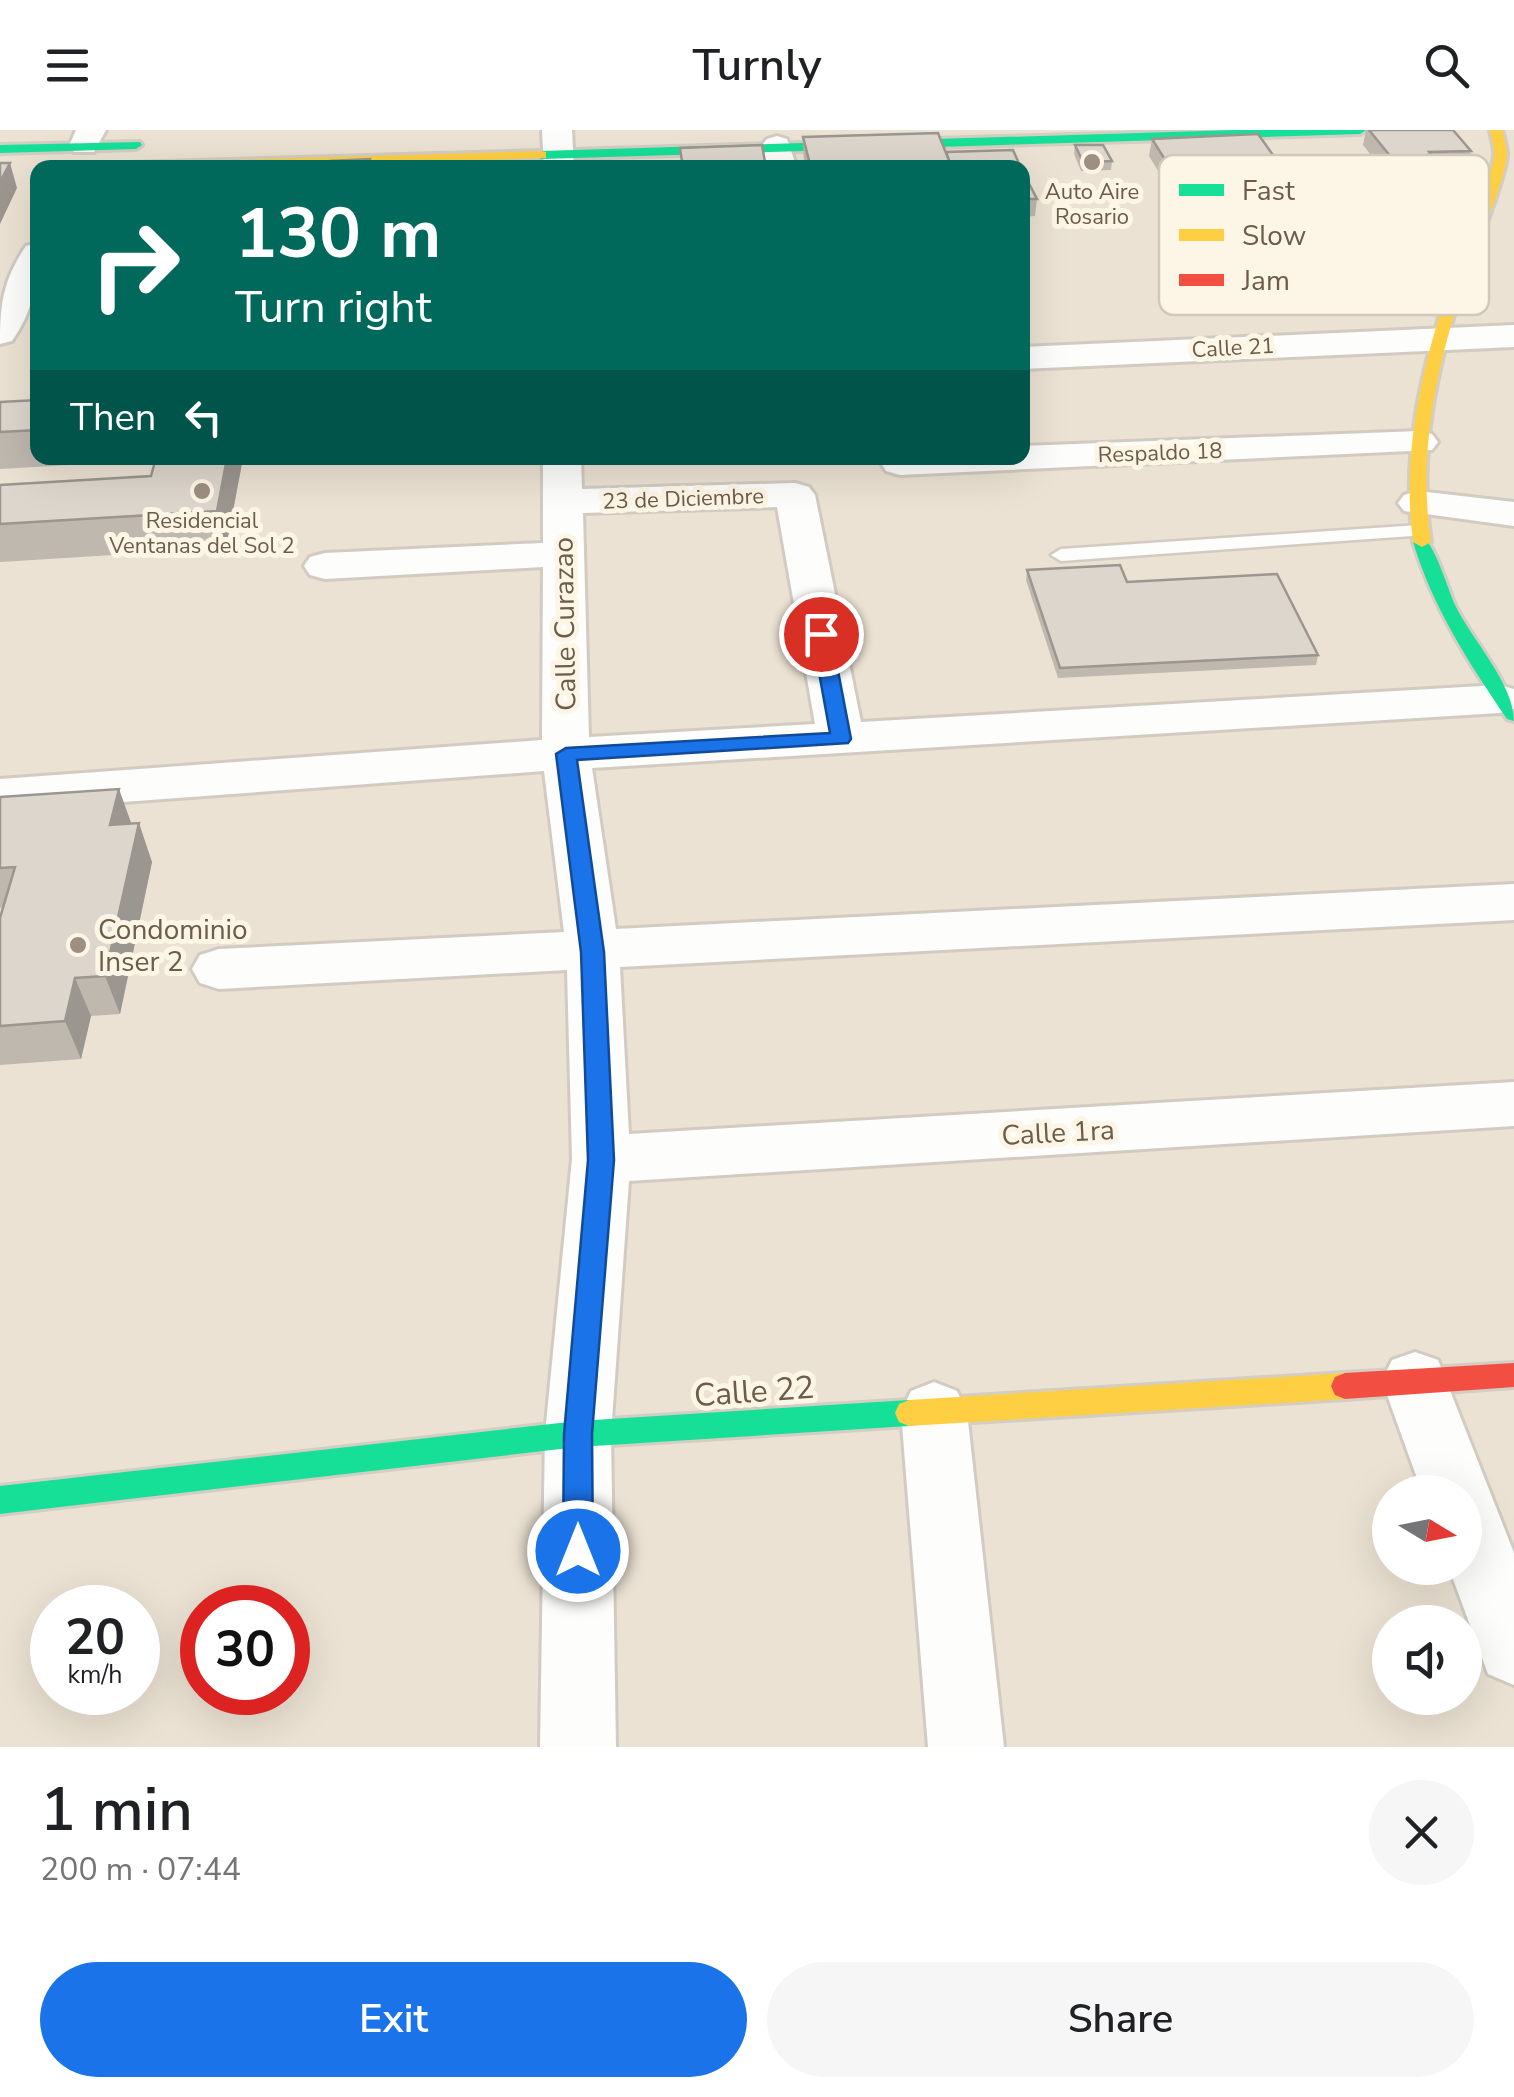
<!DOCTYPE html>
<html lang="en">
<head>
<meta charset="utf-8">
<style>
  body { margin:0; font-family:"Nunito Sans",sans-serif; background:#f6f6f6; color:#202124; height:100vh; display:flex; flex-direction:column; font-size:38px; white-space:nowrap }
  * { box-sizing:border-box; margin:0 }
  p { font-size:32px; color:#757577 }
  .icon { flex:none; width:55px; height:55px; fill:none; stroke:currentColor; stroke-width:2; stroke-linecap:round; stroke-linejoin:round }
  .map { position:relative; height:1617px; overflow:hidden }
  .drawer { display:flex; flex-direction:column; background:#fff; flex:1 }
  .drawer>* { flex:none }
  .top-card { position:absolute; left:30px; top:30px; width:1000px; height:305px; border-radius:20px; box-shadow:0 10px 40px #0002; background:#00695c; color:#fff; overflow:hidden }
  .needle { width:65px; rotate:100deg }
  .controls { position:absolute; left:1372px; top:1345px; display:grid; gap:20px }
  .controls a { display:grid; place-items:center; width:110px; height:110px; border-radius:50%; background:#fff; box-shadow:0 10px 40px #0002; font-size:50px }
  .speed { position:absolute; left:30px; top:1455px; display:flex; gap:20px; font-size:50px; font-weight:700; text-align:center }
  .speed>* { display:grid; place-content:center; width:130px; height:130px; border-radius:50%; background:#fff; box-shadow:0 10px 40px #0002; line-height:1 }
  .speed small { font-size:25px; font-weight:400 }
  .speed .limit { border:15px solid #d22; background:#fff; color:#111 }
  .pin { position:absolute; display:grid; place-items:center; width:85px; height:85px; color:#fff; margin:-42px; border:5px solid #fff; border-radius:50%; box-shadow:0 2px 10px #0007 }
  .me { position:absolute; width:110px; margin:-55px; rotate:0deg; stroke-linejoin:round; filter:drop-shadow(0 0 8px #0008) }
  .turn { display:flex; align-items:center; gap:35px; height:210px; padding:0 40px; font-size:45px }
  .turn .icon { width:130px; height:130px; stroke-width:2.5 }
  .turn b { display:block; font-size:70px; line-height:85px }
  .then { display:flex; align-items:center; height:95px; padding:0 40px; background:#0003; gap:20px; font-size:38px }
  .round { display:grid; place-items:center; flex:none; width:105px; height:105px; border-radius:52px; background:#f6f6f6 }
  .overview { display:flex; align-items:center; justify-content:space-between; height:170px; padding:0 40px }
  h1 { font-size:60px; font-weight:600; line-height:75px }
  .action { display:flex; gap:20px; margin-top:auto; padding:20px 40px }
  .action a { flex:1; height:115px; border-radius:60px; background:#1a73e8; color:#fff; font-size:40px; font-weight:600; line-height:115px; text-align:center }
  .action a+a { background:#f6f6f6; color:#202124 }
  header { display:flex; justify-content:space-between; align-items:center; height:130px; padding:0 40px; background:#fff; font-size:45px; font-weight:600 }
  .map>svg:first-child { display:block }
  .residential { fill:#ebe2d3; fill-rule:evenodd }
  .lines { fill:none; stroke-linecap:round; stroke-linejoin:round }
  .lane-casing { stroke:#d2cbc2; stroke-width:5 }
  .street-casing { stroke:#d2cbc2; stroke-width:6 }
  .fast-casing { stroke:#d3cdc3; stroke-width:6 }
  .slow-casing { stroke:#d3cdc3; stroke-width:6 }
  .jam-casing { stroke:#d3cdc3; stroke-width:6 }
  .lane { fill:#fdfdfb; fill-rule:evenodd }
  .street { fill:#fdfdfb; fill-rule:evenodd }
  .fast { fill:#16e098; fill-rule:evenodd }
  .slow { fill:#ffcf43; fill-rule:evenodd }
  .jam { fill:#f24e42; fill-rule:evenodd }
  .wall { fill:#beb8af }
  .shaded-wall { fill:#9b968f }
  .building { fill:#ddd6cc; stroke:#9b968f; stroke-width:2.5 }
  .route { fill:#1a73e8; stroke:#114b97; stroke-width:2.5 }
  .poi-dot { fill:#9d8f81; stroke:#fdf6e6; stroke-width:4 }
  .labels { text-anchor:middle; stroke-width:10; stroke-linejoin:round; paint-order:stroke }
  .far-poi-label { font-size:22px; fill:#6e5b4a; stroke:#fdf6e6 }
  .far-street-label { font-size:22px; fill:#6e5b4a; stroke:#fdf6e6 }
  .street-label { font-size:28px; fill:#6e5b4a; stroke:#fdf6e6 }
  .poi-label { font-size:28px; fill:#6e5b4a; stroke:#fdf6e6; text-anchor:start }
  .near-street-label { font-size:32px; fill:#6e5b4a; stroke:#fdf6e6 }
  .key { fill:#fdf6e6; stroke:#d2c8b7; stroke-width:2.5 }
  .key-label { font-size:28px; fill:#6e5b4a }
</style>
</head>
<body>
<header><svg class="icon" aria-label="menu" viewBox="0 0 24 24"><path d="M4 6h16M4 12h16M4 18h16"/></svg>Turnly<svg class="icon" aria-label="search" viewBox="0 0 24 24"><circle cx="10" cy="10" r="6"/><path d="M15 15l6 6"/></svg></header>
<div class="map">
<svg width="1514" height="1617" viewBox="0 0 1514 1617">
  <rect width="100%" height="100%" fill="#f4f0e6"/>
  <path class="residential" d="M0,0H1514V1617H0ZM38,38H1022V328H38ZM1390,1362H1465V1438H1390ZM52,1478H138V1562H52ZM202,1478H288V1562H202ZM1390,1492H1465V1568H1390Z"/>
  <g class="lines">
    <defs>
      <path id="lane" d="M1419,395L1429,401L1426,405L1061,431L1051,425L1061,419Z"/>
      <path id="street" d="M76,0H106L94,22H74L69,16Z
        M542,0H572L574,38H544Z
        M777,6L787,9L797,38H767L762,15L767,9Z
        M38,113C38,150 34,180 12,211L0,214C0,174 3,150 26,116Z
        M1514,195V217L1022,239V217Z
        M1419,301L1432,304L1438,312L1432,320L900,345L886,341L881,333L884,328H1022V316Z
        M543,328H581L582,359L795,353L809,357L815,365L861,592L1499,555L1514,559V579L1499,583L592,638L616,799L1514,754V790L620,837L629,1004L1514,952V996L629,1051L611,1304L616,1617H540L545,1304L572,1029L567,840L219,859L200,853L192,839L200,825L219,819L564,802L544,641L0,681V649L542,610L543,437L325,449L310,445L304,436L310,427L325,423L543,413ZM777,377L815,594L589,607L583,383Z
        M1418,361L1514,372V396L1404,381L1398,373L1404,365Z
        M1415,1222L1438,1230L1514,1423V1555L1488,1544L1449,1438H1465V1362H1422L1382,1251L1392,1230Z
        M934,1252L957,1261L967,1282L1004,1617H928L901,1282L911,1261Z"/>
      <path id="fast" d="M1237,0H1366L1360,4L541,29L535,25L541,21Z
        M140,12L142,15L136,19L0,23V15Z
        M1422,407C1434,412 1448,459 1455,475C1472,510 1514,554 1514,591L1507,589C1469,533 1433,478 1413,412Z
        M909,1270L919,1274L923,1283L919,1292L909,1296L578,1317L0,1384V1356L578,1291Z"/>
      <path id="slow" d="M1490,0H1502C1504,7 1506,15 1507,23C1508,44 1470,135 1461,162C1435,244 1418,326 1431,412L1422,417L1413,412C1402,326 1420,244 1447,162C1456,134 1495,44 1494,23C1494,15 1491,7 1490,0Z
        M541,21L546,22V28L244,38H88L94,34Z
        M1345,1243L1355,1247L1359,1256L1355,1265L1345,1269L909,1296L899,1292L895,1283L899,1274L909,1270Z"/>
      <path id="jam" d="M1514,1233V1257L1345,1269L1335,1265L1331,1256L1335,1247L1345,1243Z"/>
    </defs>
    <use href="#lane" class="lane-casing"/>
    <use href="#street" class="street-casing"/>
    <use href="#fast" class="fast-casing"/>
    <use href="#slow" class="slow-casing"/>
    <use href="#jam" class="jam-casing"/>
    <use href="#lane" class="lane"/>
    <use href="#street" class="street"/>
    <use href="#fast" class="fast"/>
    <use href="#slow" class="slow"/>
    <use href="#jam" class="jam"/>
  </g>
  <path class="wall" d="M1366,0H1453L1471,21L1466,38L1429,40L1428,44L1387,45L1363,15Z
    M803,7L946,22L1021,38H804Z
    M1152,9L1278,32L1275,49L1166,54L1149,26Z
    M1075,15L1112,31L1111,40L1081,41L1074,24Z
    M1022,40L1037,69L1035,86L1022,87Z
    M38,270V328H243L226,418L0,432V355L151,346L155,330L0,339V272Z
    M1027,440L1127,452L1318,525L1316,535L1058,548L1026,450Z
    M0,667L131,694L152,732L120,884L91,886L81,929L0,935V788L3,777L0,778Z"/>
  <path class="shaded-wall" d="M10,33L17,58L0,94V52Z
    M227,328H243L226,418L217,381Z
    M119,659L133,698L110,695Z
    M139,693L152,732L120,884L105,846Z
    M75,848L91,886L81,929L65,891Z"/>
  <path class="building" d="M1369,0H1453L1471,21L1429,22L1432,26L1391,27Z
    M938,3L952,38H811L803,7Z
    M1258,4L1278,32L1169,36L1152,9Z
    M762,15L766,38H683L680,18Z
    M1075,15H1103L1112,31L1083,32Z
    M1013,20L1021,38H952L946,22Z
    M370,29L369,38H328L330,31Z
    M0,33H10L0,52Z
    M235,34L233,38H178V36Z
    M1022,40L1037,69H1022Z
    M38,270V300L0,302V272Z
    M156,328H227L217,381L0,394V355L151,346Z
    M1120,435L1127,452L1277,444L1318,525L1060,538L1027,440Z
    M119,659L110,695L139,693L105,846L75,848L65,891L0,896V788L15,737L0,738V667Z"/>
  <path class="route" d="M821,499L831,504L851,609L848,613L577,630L604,822L614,1030L592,1304L593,1421L589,1432L578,1436L567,1432L563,1421L564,1304L588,1030L581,822L556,624L566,618L830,603L812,504Z"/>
  <g class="poi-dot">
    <circle cx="1092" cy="32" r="10"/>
    <circle cx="202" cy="361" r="10"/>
    <circle cx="78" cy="815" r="10"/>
  </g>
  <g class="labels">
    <g class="far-poi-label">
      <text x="1092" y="69">Auto Aire<tspan x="1092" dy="25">Rosario</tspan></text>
      <text x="202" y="398">Residencial<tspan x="202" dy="25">Ventanas del Sol 2</tspan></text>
    </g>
    <g class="far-street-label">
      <text transform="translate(1233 217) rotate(-3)" y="8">Calle 21</text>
      <text transform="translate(1160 322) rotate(-2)" y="8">Respaldo 18</text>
      <text transform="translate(683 368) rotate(-2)" y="8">23 de Diciembre</text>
    </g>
    <g class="street-label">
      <text transform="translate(564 494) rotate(-91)" y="10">Calle Curazao</text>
      <text transform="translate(1058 1002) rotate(-3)" y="10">Calle 1ra</text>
    </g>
    <g class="poi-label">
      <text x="98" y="809">Condominio<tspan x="98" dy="32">Inser 2</tspan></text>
    </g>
    <g class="near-street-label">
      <text transform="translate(754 1261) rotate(-4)" y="11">Calle 22</text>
    </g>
  </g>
  <rect x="1159" y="25" width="330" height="160" rx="15" class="key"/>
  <rect x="1179" y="54" width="45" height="12" fill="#16e098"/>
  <rect x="1179" y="99" width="45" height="12" fill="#ffcf43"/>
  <rect x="1179" y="144" width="45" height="12" fill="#f24e42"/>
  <g class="key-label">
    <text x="1242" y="70">Fast</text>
    <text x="1242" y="115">Slow</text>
    <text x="1242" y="160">Jam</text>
  </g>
</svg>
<div class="controls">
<a><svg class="needle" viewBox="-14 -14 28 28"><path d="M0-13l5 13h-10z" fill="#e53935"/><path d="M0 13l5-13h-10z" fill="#757577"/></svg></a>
<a><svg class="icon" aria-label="sound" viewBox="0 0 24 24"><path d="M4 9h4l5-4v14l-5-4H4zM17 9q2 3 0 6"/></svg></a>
</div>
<div class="speed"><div>20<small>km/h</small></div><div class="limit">30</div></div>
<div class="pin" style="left:821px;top:504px;background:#d93025"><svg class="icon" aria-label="arrive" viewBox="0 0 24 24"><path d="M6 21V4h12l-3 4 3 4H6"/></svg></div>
<svg class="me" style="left:578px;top:1421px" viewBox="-20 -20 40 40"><circle r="17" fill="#1a73e8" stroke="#fff" stroke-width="3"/><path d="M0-11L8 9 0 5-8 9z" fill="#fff"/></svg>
<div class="top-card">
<div class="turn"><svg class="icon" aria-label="right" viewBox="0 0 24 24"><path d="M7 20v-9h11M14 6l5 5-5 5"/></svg><div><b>130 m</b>Turn right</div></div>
<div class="then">Then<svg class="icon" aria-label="left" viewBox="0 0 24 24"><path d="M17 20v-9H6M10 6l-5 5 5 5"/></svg></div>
</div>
</div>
<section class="drawer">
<div class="overview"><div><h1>1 min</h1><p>200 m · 07:44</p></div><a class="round"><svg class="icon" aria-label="close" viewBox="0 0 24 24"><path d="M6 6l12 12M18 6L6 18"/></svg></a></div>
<div class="action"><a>Exit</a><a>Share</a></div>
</section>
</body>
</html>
